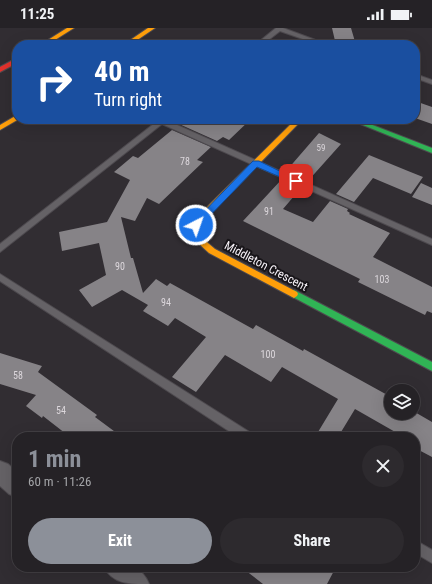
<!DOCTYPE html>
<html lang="en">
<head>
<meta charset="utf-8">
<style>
  body { margin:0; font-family:"Roboto Condensed",sans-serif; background:#2d2a2e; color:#f1f3f6; height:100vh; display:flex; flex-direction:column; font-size:15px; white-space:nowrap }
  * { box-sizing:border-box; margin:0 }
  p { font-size:13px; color:#a3a4a7 }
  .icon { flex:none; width:22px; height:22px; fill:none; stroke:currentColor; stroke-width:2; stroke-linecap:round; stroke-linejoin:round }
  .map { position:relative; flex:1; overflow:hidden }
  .panel { position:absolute; left:12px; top:404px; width:408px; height:140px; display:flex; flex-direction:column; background:#252226; border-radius:16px; box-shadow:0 4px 16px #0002,0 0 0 1px #423f43 }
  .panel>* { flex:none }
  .banner { position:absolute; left:12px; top:12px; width:408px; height:84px; border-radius:16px; box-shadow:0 4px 16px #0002,0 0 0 1px #423f43; background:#1a4fa0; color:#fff; overflow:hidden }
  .buttons { position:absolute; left:384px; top:356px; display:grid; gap:8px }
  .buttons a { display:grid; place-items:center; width:36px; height:36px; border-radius:50%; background:#252226; box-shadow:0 4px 16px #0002,0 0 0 1px #423f43; font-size:20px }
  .pin { position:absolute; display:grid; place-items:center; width:34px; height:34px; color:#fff; margin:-17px; border-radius:8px; box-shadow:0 2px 6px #0006 }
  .me { position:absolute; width:44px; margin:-22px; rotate:41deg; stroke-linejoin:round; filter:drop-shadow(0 0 3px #0008) }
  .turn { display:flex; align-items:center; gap:14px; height:84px; padding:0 16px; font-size:18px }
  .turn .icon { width:52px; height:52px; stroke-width:2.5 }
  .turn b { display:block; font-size:28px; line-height:34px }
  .round { display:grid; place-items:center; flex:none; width:42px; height:42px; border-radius:21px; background:#2d2a2e }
  .summary { display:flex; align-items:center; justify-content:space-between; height:68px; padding:0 16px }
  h1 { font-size:24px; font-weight:700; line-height:30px; color:#8c9099 }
  .cta { display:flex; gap:8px; margin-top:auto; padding:8px 16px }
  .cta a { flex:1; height:46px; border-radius:24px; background:#8c9099; color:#fff; font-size:16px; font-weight:700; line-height:46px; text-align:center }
  .cta a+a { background:#2d2a2e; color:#f1f3f6 }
  .status { display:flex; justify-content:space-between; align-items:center; height:28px; padding:0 20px; background:#252226; direction:ltr }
  .status svg { height:11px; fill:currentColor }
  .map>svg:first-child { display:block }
  .building { fill:#868387 }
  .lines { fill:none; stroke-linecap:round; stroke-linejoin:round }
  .lane-casing { stroke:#4e4a4f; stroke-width:2 }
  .street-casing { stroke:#4e4a4f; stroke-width:2 }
  .fast-casing { stroke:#4e4a4f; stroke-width:2 }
  .slow-casing { stroke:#4e4a4f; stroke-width:2 }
  .jam-casing { stroke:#4e4a4f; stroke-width:2 }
  .lane { fill:#656266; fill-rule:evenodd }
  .street { fill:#656266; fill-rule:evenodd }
  .fast { fill:#30b455; fill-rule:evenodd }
  .slow { fill:#ff9f0a; fill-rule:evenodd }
  .jam { fill:#e5322d; fill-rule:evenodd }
  .route { fill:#1a73e8; stroke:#114b97 }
  .labels { text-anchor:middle; stroke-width:4; stroke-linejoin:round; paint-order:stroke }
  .far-number-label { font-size:9px; fill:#dcd7dc }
  .number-label { font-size:10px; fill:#dcd7dc }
  .street-label { font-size:12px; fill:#f8f3f9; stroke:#181519 }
</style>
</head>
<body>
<div class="status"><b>11:25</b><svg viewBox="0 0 49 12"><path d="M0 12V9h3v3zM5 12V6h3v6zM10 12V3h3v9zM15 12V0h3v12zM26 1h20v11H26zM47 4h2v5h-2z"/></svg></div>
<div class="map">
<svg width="432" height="556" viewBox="0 0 432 556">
  <rect width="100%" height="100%" fill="#312d32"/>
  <path class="building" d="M332,0H351L356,17H336Z
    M415,73L432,79V96L415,90Z
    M185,91H205L217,96L222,91H251L229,112L223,109L217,113L179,96Z
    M172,102L211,119L197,132L203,134L159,176L147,170L135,193L121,189L131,230H133L143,265L156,251L167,258L170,255L253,301L256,297L303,323L304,321L391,369V385H413V383L432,394V429L415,420V409H404L355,381L338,409H315L338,371L282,339L271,354L225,327L196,364L172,349L206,309L175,290L168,298L143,283L148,277L122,262L92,279L79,262L106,247L99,215L62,223L59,204L107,194L130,152L114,144L133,128L138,130Z
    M319,105L341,116L307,154L288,145L289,144L287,142Z
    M369,127L408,143L423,149L411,166L373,150L354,174L336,166Z
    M282,151L301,160L283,181L313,194L330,173L348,181L347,183L350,185L349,186L390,205L373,229L432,259V285L427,283L425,287L358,254L360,251L243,193Z
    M421,155L432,160V177L412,169Z
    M0,325L42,338L38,344L97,387L95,389L122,409H70L43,388L42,390L26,378L36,367L0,356Z
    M241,539H336L327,556H263Z"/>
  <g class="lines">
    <defs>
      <path id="lane" d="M276,0H283L329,17H320L280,3L262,17H255Z
        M415,46L432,52V56L415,50Z
        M160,91H167L166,92L432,211V217L162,96L0,224V216Z
        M0,246L251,405L252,409H238L0,253Z
        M415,512L432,522V535L415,525Z"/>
      <path id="street" d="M0,433L8,436L17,444V469L9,466L0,458Z
        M104,539C124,539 140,534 149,556C129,556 113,556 104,539Z"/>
      <path id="fast" d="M348,91H357L432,120V125Z
        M294,262L432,334V343L291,268L290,266L291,264Z"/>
      <path id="slow" d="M67,0H74L47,17H40Z
        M148,0H155L130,17H123Z
        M17,87V91H19L0,102V97Z
        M296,91H303L205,191L195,204L215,221L297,264L298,266L297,268L294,270L209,225L186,204L199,187Z"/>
      <path id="jam" d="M17,30V35L0,44V39Z"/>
    </defs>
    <use href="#lane" class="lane-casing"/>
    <use href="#street" class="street-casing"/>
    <use href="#fast" class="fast-casing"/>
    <use href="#slow" class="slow-casing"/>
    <use href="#jam" class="jam-casing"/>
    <use href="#lane" class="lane"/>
    <use href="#street" class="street"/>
    <use href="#fast" class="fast"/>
    <use href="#slow" class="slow"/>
    <use href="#jam" class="jam"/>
  </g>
  <path class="route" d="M253,133H259L300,153L299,155H294L257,139L199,199H193V195Z"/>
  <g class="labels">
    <g class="far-number-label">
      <text x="321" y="123">59</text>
    </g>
    <g class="number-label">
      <text x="185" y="137">78</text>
      <text x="269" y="187">91</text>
      <text x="120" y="242">90</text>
      <text x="382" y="255">103</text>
      <text x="166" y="278">94</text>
      <text x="268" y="330">100</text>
      <text x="18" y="351">58</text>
      <text x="61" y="386">54</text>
    </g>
    <g class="street-label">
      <text transform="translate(266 238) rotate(28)" y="4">Middleton Crescent</text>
    </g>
  </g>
</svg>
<div class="buttons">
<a><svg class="icon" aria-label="layers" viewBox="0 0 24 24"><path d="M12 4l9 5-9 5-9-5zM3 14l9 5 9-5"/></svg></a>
</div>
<div class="pin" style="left:296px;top:153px;background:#d93025"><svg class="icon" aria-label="arrive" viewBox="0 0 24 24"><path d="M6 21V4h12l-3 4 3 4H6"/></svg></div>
<svg class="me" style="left:196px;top:197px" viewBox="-20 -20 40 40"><circle r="17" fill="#1a73e8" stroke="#fff" stroke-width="3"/><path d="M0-11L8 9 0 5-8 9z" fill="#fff"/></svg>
<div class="banner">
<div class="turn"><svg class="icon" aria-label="right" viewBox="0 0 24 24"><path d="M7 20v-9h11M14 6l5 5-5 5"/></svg><div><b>40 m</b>Turn right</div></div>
</div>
<section class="panel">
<div class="summary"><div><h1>1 min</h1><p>60 m · 11:26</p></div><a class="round"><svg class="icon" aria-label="close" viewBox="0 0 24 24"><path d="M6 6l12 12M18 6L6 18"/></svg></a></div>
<div class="cta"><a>Exit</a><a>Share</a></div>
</section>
</div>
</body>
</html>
